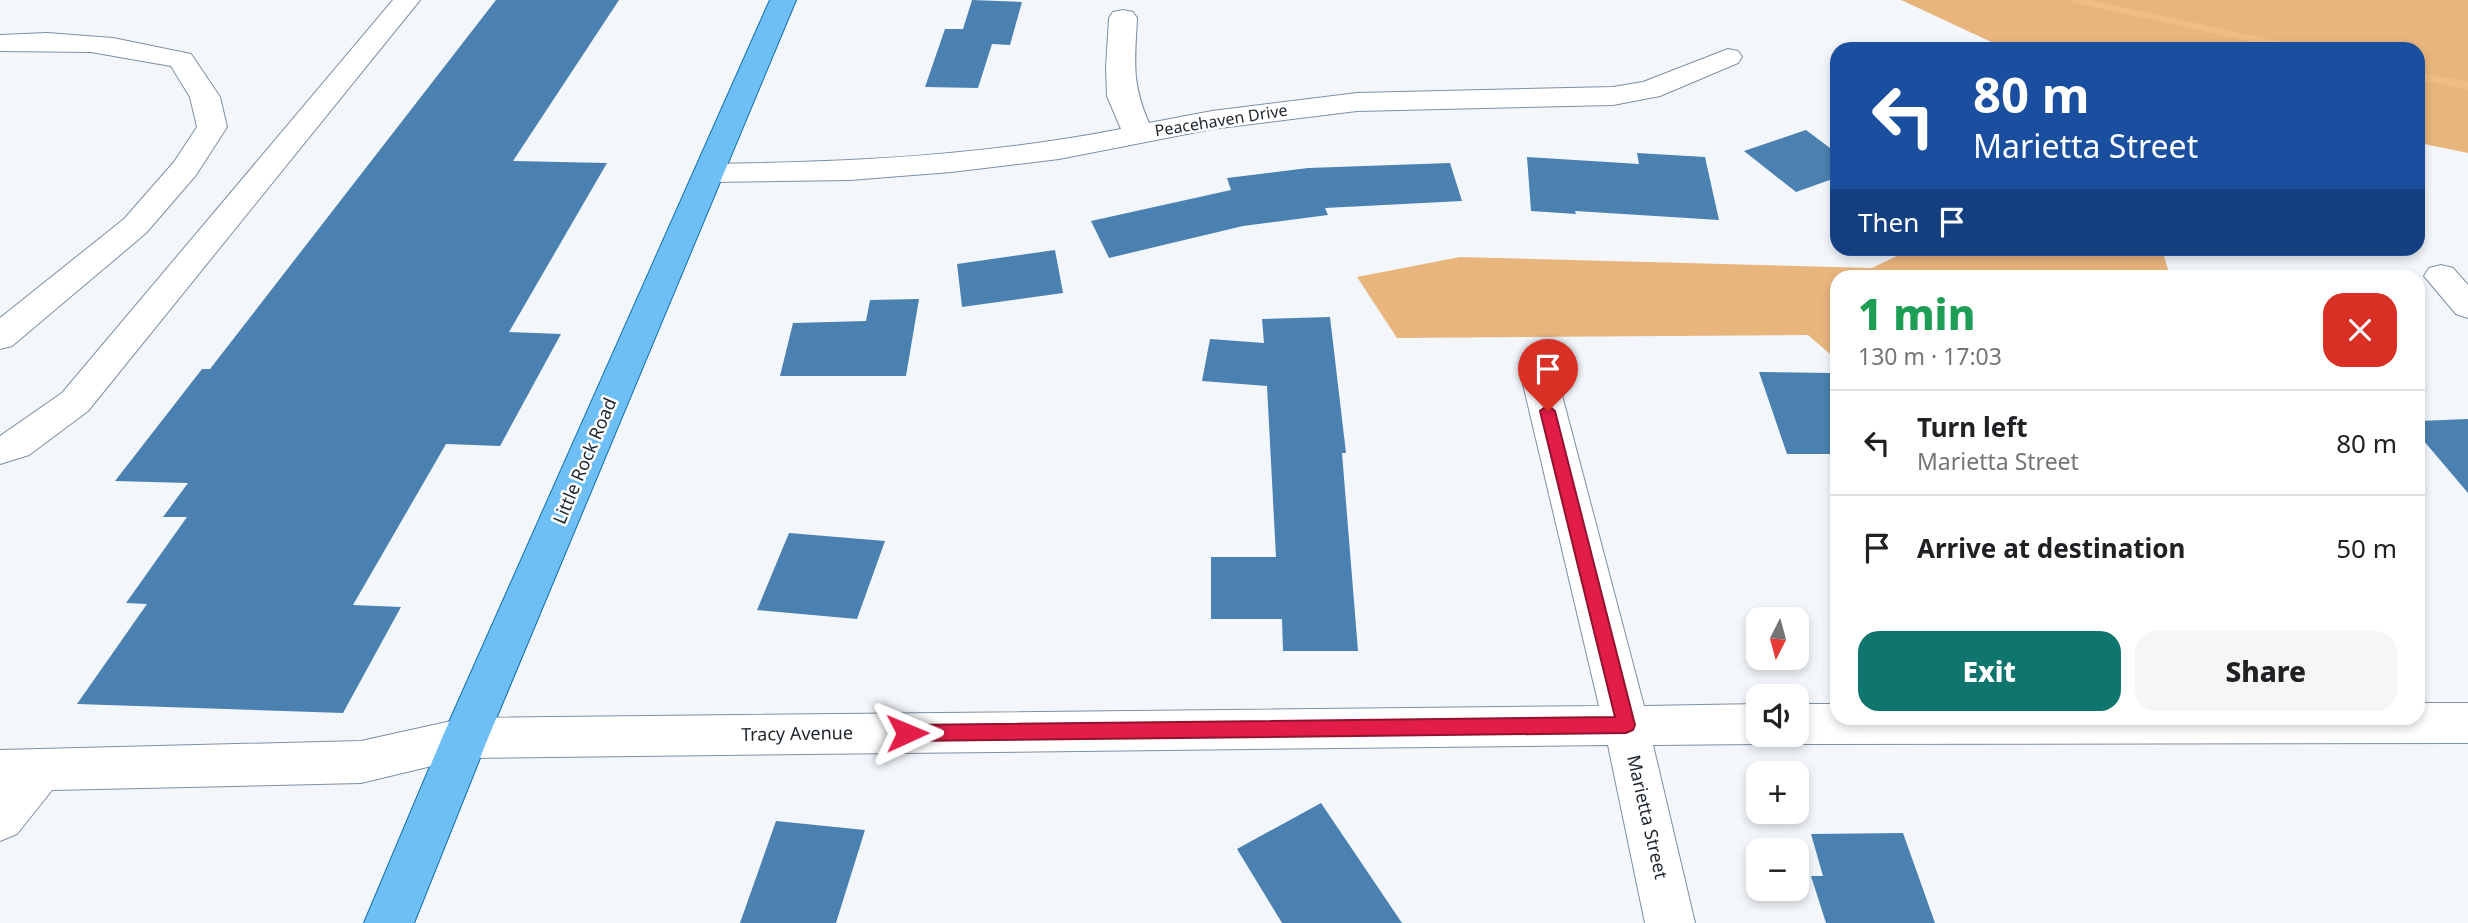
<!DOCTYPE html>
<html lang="en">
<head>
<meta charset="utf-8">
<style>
  body { margin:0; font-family:"Noto Sans",sans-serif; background:#f6f6f6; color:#202124; height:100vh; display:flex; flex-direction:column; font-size:26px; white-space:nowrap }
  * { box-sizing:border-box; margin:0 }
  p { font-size:23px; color:#757577 }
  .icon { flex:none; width:38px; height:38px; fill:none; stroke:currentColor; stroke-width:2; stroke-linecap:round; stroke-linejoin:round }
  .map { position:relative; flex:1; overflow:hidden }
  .side { position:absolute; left:1830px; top:270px; width:595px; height:455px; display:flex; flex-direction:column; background:#fff; border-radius:21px; box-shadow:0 4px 10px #0003 }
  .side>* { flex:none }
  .hud { position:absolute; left:1830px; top:42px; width:595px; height:214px; border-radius:21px; box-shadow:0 4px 10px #0003; background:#1a4fa0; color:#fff; overflow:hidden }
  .needle { width:46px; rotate:186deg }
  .controls { position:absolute; left:1746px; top:607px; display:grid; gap:14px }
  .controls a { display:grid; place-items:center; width:63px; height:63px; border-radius:14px; background:#fff; box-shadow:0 4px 10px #0003; font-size:35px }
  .pin { position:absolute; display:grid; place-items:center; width:60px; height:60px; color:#fff; margin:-72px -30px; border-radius:50% 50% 50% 0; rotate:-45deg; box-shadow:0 0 7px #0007 }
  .pin .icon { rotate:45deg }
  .me { position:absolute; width:77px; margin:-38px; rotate:89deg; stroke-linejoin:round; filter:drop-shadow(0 0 5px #0008) }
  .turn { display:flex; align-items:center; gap:24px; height:147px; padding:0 28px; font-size:32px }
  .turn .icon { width:91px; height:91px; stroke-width:2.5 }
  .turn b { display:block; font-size:49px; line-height:60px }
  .then { display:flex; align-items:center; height:66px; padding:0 28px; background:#0003; gap:14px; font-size:26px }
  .round { display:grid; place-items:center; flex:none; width:74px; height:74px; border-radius:21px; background:#f6f6f6 }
  .overview { display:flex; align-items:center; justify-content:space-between; height:119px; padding:0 28px }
  h1 { font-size:42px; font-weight:800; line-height:52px; color:#1e9e55 }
  .primary-button { display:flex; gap:14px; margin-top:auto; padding:14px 28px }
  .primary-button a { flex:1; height:80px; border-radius:21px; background:#0f766e; color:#fff; font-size:28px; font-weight:800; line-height:80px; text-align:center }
  .primary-button a+a { background:#f6f6f6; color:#202124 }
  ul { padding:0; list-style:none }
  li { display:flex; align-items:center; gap:21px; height:105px; padding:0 28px; border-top:2px solid #e0e0e0 }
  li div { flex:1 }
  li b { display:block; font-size:26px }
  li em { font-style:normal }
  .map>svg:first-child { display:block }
  .forest { fill:#e8b57d }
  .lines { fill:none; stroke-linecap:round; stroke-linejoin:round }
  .stream { fill:#f0bd84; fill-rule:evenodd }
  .building { fill:#4b81b1 }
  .minor-casing { stroke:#7b90a4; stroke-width:2 }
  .major-casing { stroke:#136eac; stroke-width:2 }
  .minor { fill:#fff; fill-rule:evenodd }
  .major { fill:#6ebff6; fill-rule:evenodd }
  .route { fill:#e11d48; stroke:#92132f; stroke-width:2 }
  .labels { text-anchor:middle; stroke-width:5; stroke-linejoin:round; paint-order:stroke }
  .far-street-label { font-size:16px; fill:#1d252d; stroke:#fff }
  .street-label { font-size:18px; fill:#1d252d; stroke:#fff }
</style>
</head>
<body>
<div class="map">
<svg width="2468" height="923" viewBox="0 0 2468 923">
  <rect width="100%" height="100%" fill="#f3f7fc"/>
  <path class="forest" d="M1901,0H2468V153L2419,143L2418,49H2001L2000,46Z
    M1911,249H2162L2170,276H1838L1837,360L1808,335L1397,338L1357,277L1460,257L1872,268Z"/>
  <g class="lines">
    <path class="stream" d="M2070,0H2090L2300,46L2306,49H2284L2075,3Z
      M2418,72L2468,82V90L2418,79Z"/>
  </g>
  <path class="building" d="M496,0H619L513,161L607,163L509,332L561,334L500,446L446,444L353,605L401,607L343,713L77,704L147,604L126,603L187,517H163L188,483L115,481L202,369H210Z
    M972,0L1022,2L1010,45L992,44L978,88L925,87L945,29H963Z
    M1806,130L1838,154V177L1796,192L1744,151Z
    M1637,153L1705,157L1719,220L1575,211L1576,214L1531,211L1527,157L1639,164Z
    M1450,163L1462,201L1325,208L1328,215L1243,226L1109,258L1091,221L1231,190L1227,178L1308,168Z
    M1055,250L1063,293L962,307L957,264Z
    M919,299L906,376H780L793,323L866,321L870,300Z
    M1330,317L1346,453H1342L1358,651H1283L1282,619H1211V557H1276L1267,386L1202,381L1210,339L1264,343L1262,319Z
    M1759,372L1831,373L1838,388V454H1787Z
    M2468,419V493L2418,434V421Z
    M789,533L885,541L857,619L757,610Z
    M1321,803L1402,923H1282L1237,849Z
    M776,821L865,830L836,923H740Z
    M1903,833L1935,923H1826L1811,876H1823L1811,834Z"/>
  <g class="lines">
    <defs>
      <path id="minor" d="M393,0H420L88,411L29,455L0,464V436L62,393Z
        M1123,10L1133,12L1137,18C1135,61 1131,82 1149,123L1212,111L1357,93L1613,87L1643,82L1728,49L1738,51L1742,57L1738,63L1660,96L1613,105L1357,111L1212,129L1059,159L951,172L850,180L710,182L699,180L694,173L699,166L710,164C850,162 983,156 1121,129L1107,96L1106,68L1109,18L1113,12Z
        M47,33L113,38L191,54L220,97L227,127L196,175L146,233L12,346L0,349V318L124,219L174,162L197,127L190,97L171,66L91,52L0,51V35Z
        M2441,265L2453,268L2468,285V318L2456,314L2424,276L2429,268Z
        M1541,371L1554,375L1559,384L1644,706L1759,704V735H1776L1759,744L1653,745L1695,923H1645L1608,745L465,758L361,783L52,790L17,834L0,841V750L361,741L465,718L1599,706L1523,384L1528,375Z
        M2418,703H2468V743L1797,744L1780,735H1797V704H1838V718H2418Z"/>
      <path id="major" d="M770,0H796L488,738L414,923H364L442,738Z"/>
    </defs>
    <use href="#minor" class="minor-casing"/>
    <use href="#major" class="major-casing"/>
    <use href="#minor" class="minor"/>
    <use href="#major" class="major"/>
  </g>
  <path class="route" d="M1548,405L1555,411L1635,725L1633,730L1626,733L907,741L901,739L898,733L901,727L907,725L1615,717L1540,411Z"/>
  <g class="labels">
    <g class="far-street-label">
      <text transform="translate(1221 120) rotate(-9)" y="6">Peacehaven Drive</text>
    </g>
    <g class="street-label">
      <text transform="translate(585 461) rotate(-67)" y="6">Little Rock Road</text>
      <text transform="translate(797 734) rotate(-1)" y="6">Tracy Avenue</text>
      <text transform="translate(1647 817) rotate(77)" y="6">Marietta Street</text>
    </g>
  </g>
</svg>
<div class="controls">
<a><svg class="needle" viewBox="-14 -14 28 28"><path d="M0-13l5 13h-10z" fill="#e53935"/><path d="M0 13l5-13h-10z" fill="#757577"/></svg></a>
<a><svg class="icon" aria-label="sound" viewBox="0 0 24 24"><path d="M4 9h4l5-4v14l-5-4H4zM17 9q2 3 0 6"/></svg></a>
<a>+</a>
<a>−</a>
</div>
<div class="pin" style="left:1548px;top:411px;background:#d93025"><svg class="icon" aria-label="arrive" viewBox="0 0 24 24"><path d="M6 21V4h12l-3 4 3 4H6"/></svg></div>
<svg class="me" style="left:907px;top:733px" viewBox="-20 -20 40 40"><path d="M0-17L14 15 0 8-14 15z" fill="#e11d48" stroke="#fff" stroke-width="4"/></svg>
<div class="hud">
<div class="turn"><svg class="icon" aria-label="left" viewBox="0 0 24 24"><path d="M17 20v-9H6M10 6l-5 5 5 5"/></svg><div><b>80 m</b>Marietta Street</div></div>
<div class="then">Then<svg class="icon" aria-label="arrive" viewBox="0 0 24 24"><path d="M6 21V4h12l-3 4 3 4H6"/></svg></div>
</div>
<section class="side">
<div class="overview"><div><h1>1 min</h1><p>130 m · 17:03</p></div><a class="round" style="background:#d93025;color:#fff"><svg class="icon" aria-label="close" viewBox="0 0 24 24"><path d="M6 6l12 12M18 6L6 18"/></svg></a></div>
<ul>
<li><svg class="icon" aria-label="left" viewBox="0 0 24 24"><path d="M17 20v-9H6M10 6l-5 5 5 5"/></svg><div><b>Turn left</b><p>Marietta Street</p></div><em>80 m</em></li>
<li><svg class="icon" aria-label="arrive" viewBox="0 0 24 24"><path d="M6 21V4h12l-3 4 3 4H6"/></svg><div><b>Arrive at destination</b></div><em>50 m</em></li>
</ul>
<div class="primary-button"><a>Exit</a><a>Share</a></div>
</section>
</div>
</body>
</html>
